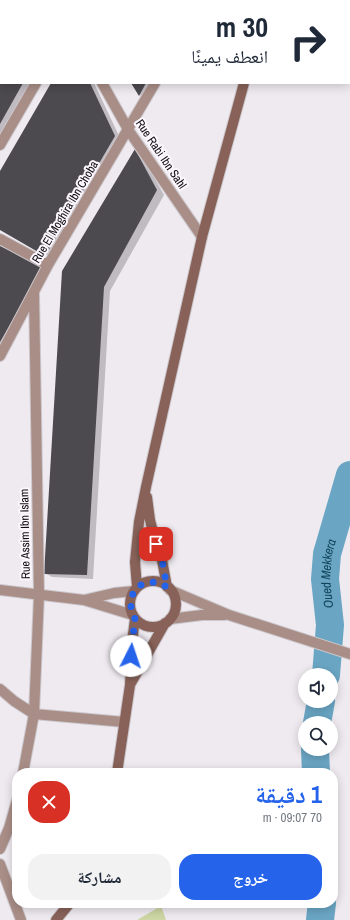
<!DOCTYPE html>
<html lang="ar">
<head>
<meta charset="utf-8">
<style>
  body { margin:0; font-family:"Archivo Narrow","Noto Naskh Arabic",sans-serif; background:#f2f2f3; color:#1f2937; direction:rtl; height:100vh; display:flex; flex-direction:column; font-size:15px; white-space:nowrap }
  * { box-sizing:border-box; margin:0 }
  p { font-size:13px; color:#747a83 }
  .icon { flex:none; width:22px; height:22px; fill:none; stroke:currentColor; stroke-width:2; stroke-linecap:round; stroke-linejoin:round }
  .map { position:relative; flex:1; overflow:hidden; direction:ltr }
  .side { position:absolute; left:12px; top:768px; width:326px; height:140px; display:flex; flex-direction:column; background:#fff; border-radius:16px; box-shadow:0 2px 10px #0003; direction:rtl }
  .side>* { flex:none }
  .hud { position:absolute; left:0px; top:0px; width:350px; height:84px; box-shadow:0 2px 10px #0003; direction:rtl; background:#fff; color:#1f2937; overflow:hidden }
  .buttons { position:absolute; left:298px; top:668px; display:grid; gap:8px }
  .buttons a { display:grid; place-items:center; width:40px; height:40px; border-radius:50%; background:#fff; box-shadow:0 2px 10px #0003; font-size:20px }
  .pin { position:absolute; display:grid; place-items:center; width:34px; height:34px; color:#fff; margin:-17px; border-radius:8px; box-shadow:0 2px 6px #0006 }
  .me { position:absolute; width:44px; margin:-22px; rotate:4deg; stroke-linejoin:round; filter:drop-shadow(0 0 3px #0008) }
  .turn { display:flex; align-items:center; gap:14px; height:84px; padding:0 16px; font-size:18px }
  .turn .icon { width:52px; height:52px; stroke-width:2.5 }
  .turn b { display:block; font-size:28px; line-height:34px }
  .round { display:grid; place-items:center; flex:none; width:42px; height:42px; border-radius:16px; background:#f2f2f3 }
  .headline { display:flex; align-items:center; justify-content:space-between; height:68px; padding:0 16px }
  h1 { font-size:24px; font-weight:700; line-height:30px; color:#2563eb }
  .button { display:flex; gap:8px; margin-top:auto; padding:8px 16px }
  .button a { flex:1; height:46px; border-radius:16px; background:#2563eb; color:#fff; font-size:16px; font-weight:700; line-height:46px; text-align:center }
  .button a+a { background:#f2f2f3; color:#1f2937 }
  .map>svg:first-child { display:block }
  .green { fill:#cdd6a4 }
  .shadow { fill:#0003 }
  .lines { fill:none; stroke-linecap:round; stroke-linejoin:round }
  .river { stroke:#6aa6c4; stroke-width:28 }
  .building { fill:#4c494f }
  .minor-casing { stroke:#cbc7cc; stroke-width:12 }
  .tertiary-casing { stroke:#cbc7cc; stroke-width:12 }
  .secondary-casing { stroke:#cbc7cc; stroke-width:12 }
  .minor { stroke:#a98e87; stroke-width:10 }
  .tertiary { stroke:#a98e87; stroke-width:10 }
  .secondary { stroke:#886258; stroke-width:10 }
  .route { stroke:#2563eb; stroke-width:7; stroke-dasharray:0 12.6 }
  .labels { text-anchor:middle; stroke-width:4; stroke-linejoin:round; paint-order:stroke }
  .street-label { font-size:12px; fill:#0f0d0f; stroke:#fcf7fe }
  .water-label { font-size:13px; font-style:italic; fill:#13465b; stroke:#fcf7fe }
</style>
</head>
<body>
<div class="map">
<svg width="350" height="920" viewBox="0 0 350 920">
  <rect width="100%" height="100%" fill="#efeaf0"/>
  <path class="green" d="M161,906L166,920H137Z"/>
  <path class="shadow" d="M0,0L54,1H1V83H31L0,139Z
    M103,0H202L103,1Z
    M52,83H94L121,140L52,258L0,228V173Z
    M132,83H155L146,99L140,95Z
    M135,150L141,154L164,195L110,291L93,579L52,577L45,573L63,271Z
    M0,247L43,267L0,349Z"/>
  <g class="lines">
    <g class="river">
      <path id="s1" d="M326,675L330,625L325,579L327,554L350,475"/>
      <path d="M317,723L321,701"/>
      <path d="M315,749L316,773"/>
      <path d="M320,920L322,903"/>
    </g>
  </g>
  <path class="building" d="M0,83H23L0,124Z
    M51,83H90L115,136L45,256L0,230V171Z
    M131,83H146L139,96Z
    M135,149L157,190L104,287L87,575L44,574L62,271Z
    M0,246L44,266L0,342Z"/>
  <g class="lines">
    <defs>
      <path id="minor" d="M55,0L56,1
        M83,1V0
        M202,1V0
        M102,83L129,131L202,237
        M0,145L36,83
        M0,239L48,265
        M0,356L48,265L155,83
        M0,689L14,701L34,714L124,722
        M23,773L34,714L39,595L34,293
        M0,849L9,828L17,800
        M0,864L21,920"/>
      <path id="tertiary" d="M0,590L84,600L133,615
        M170,590L229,615L350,654
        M84,600L114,593L134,591
        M170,619L202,615H225"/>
      <path id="secondary" d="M271,1V0
        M147,497L150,520L156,544L162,560L167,587
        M130 604a23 23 0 1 1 46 0a23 23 0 1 1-46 0Z
        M137,587L135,562L139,522L146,487L202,237L244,83
        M131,683L165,623
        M117,773L130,685L132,642L135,619
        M56,920L70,903"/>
    </defs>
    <use href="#minor" class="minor-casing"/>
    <use href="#tertiary" class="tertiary-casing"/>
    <use href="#secondary" class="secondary-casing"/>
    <use href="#minor" class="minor"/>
    <use href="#tertiary" class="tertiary"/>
    <use href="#secondary" class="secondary"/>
  </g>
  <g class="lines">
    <path class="route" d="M131,656C131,651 131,646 132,641C132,634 136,625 135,619C134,615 131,612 131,607C129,585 149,576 167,587L162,560L156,544"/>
  </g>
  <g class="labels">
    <g class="street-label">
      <text transform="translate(161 154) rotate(56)" y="4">Rue Rabi Ibn Sahl</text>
      <text transform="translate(65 212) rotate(-59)" y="4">Rue El Moghira Ibn Choba</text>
      <text transform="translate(25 534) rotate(-91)" y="4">Rue Assim Ibn Islam</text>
    </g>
    <g class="water-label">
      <text dy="5" stroke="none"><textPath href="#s1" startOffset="102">Oued Mekkera</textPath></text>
    </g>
  </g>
</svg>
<div class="buttons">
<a><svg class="icon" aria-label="sound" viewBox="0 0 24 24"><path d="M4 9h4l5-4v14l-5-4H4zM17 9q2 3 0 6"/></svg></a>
<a><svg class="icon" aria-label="search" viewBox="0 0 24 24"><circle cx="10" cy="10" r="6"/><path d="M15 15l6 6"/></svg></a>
</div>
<div class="pin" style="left:156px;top:544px;background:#d93025"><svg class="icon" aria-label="arrive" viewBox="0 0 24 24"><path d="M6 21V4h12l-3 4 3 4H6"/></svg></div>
<svg class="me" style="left:131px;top:656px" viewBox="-20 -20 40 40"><circle r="19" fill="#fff"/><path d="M0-13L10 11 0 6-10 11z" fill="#2563eb"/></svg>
<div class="hud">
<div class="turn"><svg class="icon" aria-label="right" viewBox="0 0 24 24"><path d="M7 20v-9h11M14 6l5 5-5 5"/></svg><div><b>30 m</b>انعطف يمينًا</div></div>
</div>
<section class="side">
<div class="headline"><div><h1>1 دقيقة</h1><p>70 m · 09:07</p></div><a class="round" style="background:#d93025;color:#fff"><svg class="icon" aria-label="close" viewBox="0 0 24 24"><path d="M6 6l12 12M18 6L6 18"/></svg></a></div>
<div class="button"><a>خروج</a><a>مشاركة</a></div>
</section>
</div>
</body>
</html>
